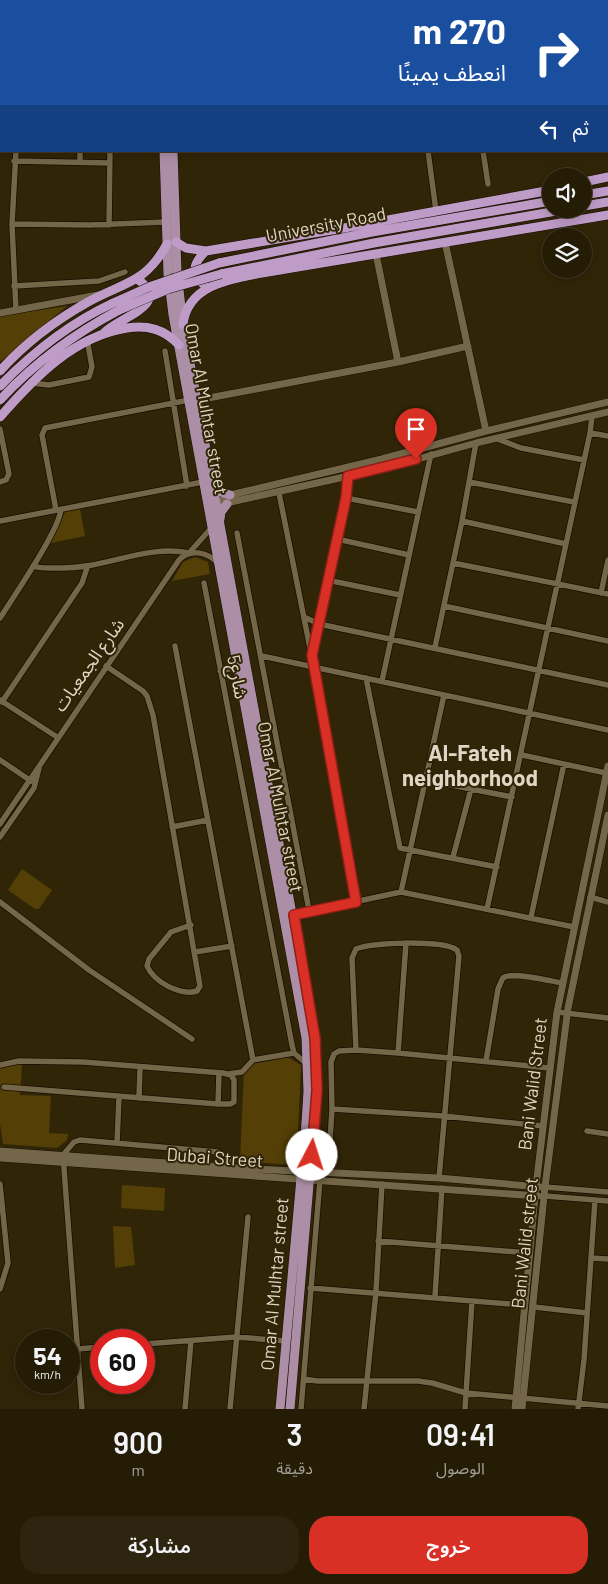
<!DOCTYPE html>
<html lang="ar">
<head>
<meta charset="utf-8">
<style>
  body { margin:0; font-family:Barlow,"Noto Sans Arabic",sans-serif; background:#2d250f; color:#f1f3f6; direction:rtl; height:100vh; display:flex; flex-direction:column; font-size:19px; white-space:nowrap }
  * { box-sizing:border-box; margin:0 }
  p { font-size:16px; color:#a3a19a }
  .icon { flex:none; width:28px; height:28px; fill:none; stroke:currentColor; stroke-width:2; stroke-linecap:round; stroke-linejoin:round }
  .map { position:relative; height:1409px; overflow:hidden; direction:ltr }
  .side { display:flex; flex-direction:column; background:#251c05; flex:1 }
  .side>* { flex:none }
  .top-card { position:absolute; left:0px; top:0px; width:609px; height:152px; box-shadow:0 2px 12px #0003,0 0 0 1px #423a27; direction:rtl; background:#1a4fa0; color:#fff; overflow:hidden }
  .tools { position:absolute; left:542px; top:168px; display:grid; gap:10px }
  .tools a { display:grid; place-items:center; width:50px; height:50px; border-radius:50%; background:#251c05; box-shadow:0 2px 12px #0003,0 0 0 1px #423a27; font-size:25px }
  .speed { position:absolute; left:15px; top:1329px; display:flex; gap:10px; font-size:25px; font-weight:700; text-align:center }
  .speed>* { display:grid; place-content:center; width:65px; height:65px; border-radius:50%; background:#251c05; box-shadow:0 2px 12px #0003,0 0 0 1px #423a27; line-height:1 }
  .speed small { font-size:12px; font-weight:400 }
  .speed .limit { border:8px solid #d22; background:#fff; color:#111 }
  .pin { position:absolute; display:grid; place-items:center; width:42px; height:42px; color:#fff; margin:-51px -21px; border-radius:50% 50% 50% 0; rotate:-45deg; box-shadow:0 0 5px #0007 }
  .pin .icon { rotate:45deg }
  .me { position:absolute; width:55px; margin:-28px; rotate:5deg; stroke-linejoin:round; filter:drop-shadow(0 0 4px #0008) }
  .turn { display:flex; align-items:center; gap:18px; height:105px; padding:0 20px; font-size:22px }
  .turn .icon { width:65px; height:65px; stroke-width:2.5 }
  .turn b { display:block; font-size:35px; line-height:42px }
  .then { display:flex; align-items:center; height:48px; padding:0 20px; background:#0003; gap:10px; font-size:19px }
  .eta { display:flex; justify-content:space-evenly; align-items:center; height:85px; text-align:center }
  .eta b { font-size:30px; font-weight:600; line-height:35px }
  .cta { display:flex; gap:10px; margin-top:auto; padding:10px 20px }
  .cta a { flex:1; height:58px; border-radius:20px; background:#d93025; color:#fff; font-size:20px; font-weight:600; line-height:58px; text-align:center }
  .cta a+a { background:#2d250f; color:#f1f3f6 }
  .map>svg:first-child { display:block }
  .green { fill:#543f06 }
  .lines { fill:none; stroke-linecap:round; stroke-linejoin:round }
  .minor-casing { stroke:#170e00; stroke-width:7 }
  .tertiary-casing { stroke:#170e00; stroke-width:8 }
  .primary-casing { stroke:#170e00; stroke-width:10 }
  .trunk-casing { stroke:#170e00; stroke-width:10 }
  .minor { stroke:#746648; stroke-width:5.5 }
  .tertiary { stroke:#746648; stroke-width:7 }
  .primary { stroke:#ac8fa7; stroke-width:9 }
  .trunk { stroke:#bf9cc7; stroke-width:9 }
  .trunk-bridge-casing { stroke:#170e00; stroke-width:10; stroke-linecap:butt }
  .trunk-bridge { stroke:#bf9cc7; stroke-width:9 }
  .route-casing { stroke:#8d1f18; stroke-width:12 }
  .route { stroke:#d93025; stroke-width:9 }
  .labels { text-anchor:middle; stroke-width:4; stroke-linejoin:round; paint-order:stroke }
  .street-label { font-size:18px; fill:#dfd7c6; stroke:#312507 }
  .district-label { font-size:22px; font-weight:bold; fill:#dfd7c6; stroke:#312507 }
</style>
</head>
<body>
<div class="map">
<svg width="608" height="1409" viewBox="0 0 608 1409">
  <rect width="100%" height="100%" fill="#312507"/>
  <path class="green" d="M67,306L0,362V316Z
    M78,507L80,509L85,536L51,543L65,512Z
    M195,557L208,562L210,574L172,581L183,562Z
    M22,869L52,890L39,909H35L8,890Z
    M286,1056L301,1065L297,1154L291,1165L240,1161L244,1071L251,1063Z
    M13,1064H22L20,1095L51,1096L49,1133L68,1134L67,1140L57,1148L3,1144L0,1124V1068Z
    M122,1185L165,1188L164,1211L121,1208Z
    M113,1226L131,1227L135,1265L115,1268Z"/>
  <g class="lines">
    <defs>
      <path id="minor" d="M8,0V1
        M460,0V1
        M590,0V1
        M0,43H1
        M0,100H1
        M16,151L12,224L16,310
        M80,151V162
        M428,151L436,211
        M483,151L488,184
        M14,161L110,163
        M12,224L89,225L166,222
        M109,225L110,151
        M14,286L99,281L125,272
        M165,351L187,486
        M31,383L49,385L89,377L92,367L87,339
        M0,429L9,474L6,480L0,482
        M590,433L608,436
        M495,438L521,448L584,460
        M348,476L346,498L311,655L356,902
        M469,482L574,502
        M279,493L311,653
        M346,498L418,512
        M56,510L42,435L45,428L189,400
        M0,521L203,482
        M462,521L566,544
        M237,533L309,910
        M337,539L409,555
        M453,563L608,594
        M33,566C42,569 51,568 60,568C105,569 146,544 189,553L213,526
        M327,580L400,595
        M204,583L292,1045L294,1053L308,1065
        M601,593L608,560
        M444,606L608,641
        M304,617L319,624L608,685
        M0,618C14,596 59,531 61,509
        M175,646L253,1060
        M435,647L462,521L476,443
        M262,656L608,730
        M106,666L143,691L147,696L153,715L200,986L197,991C180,996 154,982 147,966L149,959L171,932L191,925
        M220,671L237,667
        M366,678L400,848L497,867
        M382,681L431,454
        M0,700L57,737
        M2,702L82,583L87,568
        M522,755L606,773
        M0,760L31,781
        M425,780L512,797
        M0,824L179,560C190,548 207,552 218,563
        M172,827L208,820
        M0,837L34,788L39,768
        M453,857L471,789
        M401,892L444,695
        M590,897L608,902
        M0,902L89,970L192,1039
        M487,909L590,433L592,416
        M293,915L401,892L574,927
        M531,917L564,764
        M195,952L232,946
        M557,1012L608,1018
        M356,1050L352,958L356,949C372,942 442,940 457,950L459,956L439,1178
        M398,1053L406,943
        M486,1061L498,989C500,985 501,981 503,978C512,971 550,981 562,983
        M0,1065L19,1061L83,1062L223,1073L231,1075L234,1080V1102L230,1104H218L219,1073
        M228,1074L242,1072L253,1060L294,1053
        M4,1087L218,1104
        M139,1098L140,1067
        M332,1109L443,1116L543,1126
        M587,1131L608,1134
        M117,1143L119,1097
        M328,1172L332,1109L331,1062L334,1054L339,1051L356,1050L398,1053L550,1068
        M0,1184L8,1263L0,1289
        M545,1187L608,1192
        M545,1196L608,1201
        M378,1241L529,1253
        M591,1258L608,1259
        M310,1288L524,1305
        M435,1296L442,1188
        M534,1307L587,1313
        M144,1344L236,1337L286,1341
        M78,1349L101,1347
        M304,1379L317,1381H418L432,1383L466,1393L608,1406
        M82,1409L63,1155L74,1142L80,1140L218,1152L223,1154L236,1168
        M185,1409L191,1341
        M230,1409L248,1217
        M301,1409L320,1180
        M364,1409L376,1292L382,1184
        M465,1409L472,1301
        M578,1409L584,1360L595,1200"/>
      <path id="tertiary" d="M445,242L486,431
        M376,254L398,362
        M0,313L98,295
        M198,400L398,362L468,346
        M216,504L230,495L382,459L486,431L608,402
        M222,504L385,468L476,443L608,412
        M0,1151L236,1168L439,1178L540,1187
        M0,1158L538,1196
        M515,1409L536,1186L557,1012L608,766
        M522,1409L545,1187L568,1008L608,815"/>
      <path id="primary" d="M160,0V1
        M168,0V1
        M164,151L168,274L173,315L306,1038L308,1091L306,1123L280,1409
        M173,151L177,272L183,325L315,1038L317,1090L290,1409
        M213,485L218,491L230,495
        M220,519L221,512L227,504"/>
      <path id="trunk" d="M584,182L608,177
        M584,195L608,191
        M584,206L608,202
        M176,242L186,248L206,251L344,228L551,190
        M219,263L372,232L551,201
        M221,274L374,243L568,209
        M205,285C188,275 195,261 206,251
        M183,325C187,285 230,279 262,273L608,215
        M104,333C117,318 175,304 137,279
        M0,371C25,343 56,320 88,302C124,282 145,284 167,244
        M0,386C33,352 70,323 113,303
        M0,400C34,363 74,334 119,310
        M0,417C34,378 74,336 127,328C148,325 164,329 179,345"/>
    </defs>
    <use href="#minor" class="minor-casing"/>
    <use href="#tertiary" class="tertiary-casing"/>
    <use href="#primary" class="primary-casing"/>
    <use href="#trunk" class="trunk-casing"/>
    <use href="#minor" class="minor"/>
    <use href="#tertiary" class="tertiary"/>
    <use href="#primary" class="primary"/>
    <use href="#trunk" class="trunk"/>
    <defs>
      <path id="trunk-bridge" d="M113,303L149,287L219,263
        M119,310L168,289L221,274"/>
    </defs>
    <use href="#trunk-bridge" class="trunk-bridge-casing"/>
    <use href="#trunk-bridge" class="trunk-bridge"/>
  </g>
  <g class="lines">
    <defs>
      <path id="route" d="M312,1155L317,1090L315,1038L294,915L356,902L312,655L346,498L348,476L416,459"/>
    </defs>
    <use href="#route" class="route-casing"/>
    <use href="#route" class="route"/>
  </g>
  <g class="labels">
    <g class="street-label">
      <text transform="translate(326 225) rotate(-11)" y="6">University Road</text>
      <text transform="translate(206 409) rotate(80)" y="6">Omar Al Mulhtar street</text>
      <text transform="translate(89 665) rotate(-55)" y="6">شارع الجمعيات</text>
      <text transform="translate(237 677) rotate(79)" y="6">شارع5</text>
      <text transform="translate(280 807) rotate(79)" y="6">Omar Al Mulhtar street</text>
      <text transform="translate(533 1084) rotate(-83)" y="6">Bani Walid Street</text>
      <text transform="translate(215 1158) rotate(4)" y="6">Dubai Street</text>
      <text transform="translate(525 1243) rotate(-84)" y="6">Bani Walid street</text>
      <text transform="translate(275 1284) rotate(-85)" y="6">Omar Al Mulhtar street</text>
    </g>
    <g class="district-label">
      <text x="470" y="761">Al-Fateh<tspan x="470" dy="25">neighborhood</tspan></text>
    </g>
  </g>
</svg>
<div class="tools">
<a><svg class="icon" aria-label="sound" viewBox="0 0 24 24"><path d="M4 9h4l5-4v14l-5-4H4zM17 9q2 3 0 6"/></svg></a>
<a><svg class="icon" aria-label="layers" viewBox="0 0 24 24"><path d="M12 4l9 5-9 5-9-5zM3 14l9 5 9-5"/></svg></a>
</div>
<div class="speed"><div>54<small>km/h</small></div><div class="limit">60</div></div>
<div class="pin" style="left:416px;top:459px;background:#d93025"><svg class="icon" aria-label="arrive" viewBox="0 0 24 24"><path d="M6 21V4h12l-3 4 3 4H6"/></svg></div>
<svg class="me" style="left:312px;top:1155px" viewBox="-20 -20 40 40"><circle r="19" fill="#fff"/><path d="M0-13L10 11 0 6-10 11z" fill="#d93025"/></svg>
<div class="top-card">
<div class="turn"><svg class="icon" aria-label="right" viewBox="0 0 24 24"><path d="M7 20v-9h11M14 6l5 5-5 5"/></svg><div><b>270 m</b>انعطف يمينًا</div></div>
<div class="then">ثم<svg class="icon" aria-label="left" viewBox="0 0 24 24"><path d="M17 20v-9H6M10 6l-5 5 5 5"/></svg></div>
</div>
</div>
<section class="side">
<div class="eta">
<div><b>09:41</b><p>الوصول</p></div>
<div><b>3</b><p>دقيقة</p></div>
<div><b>900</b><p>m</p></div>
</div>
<div class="cta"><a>خروج</a><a>مشاركة</a></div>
</section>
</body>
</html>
